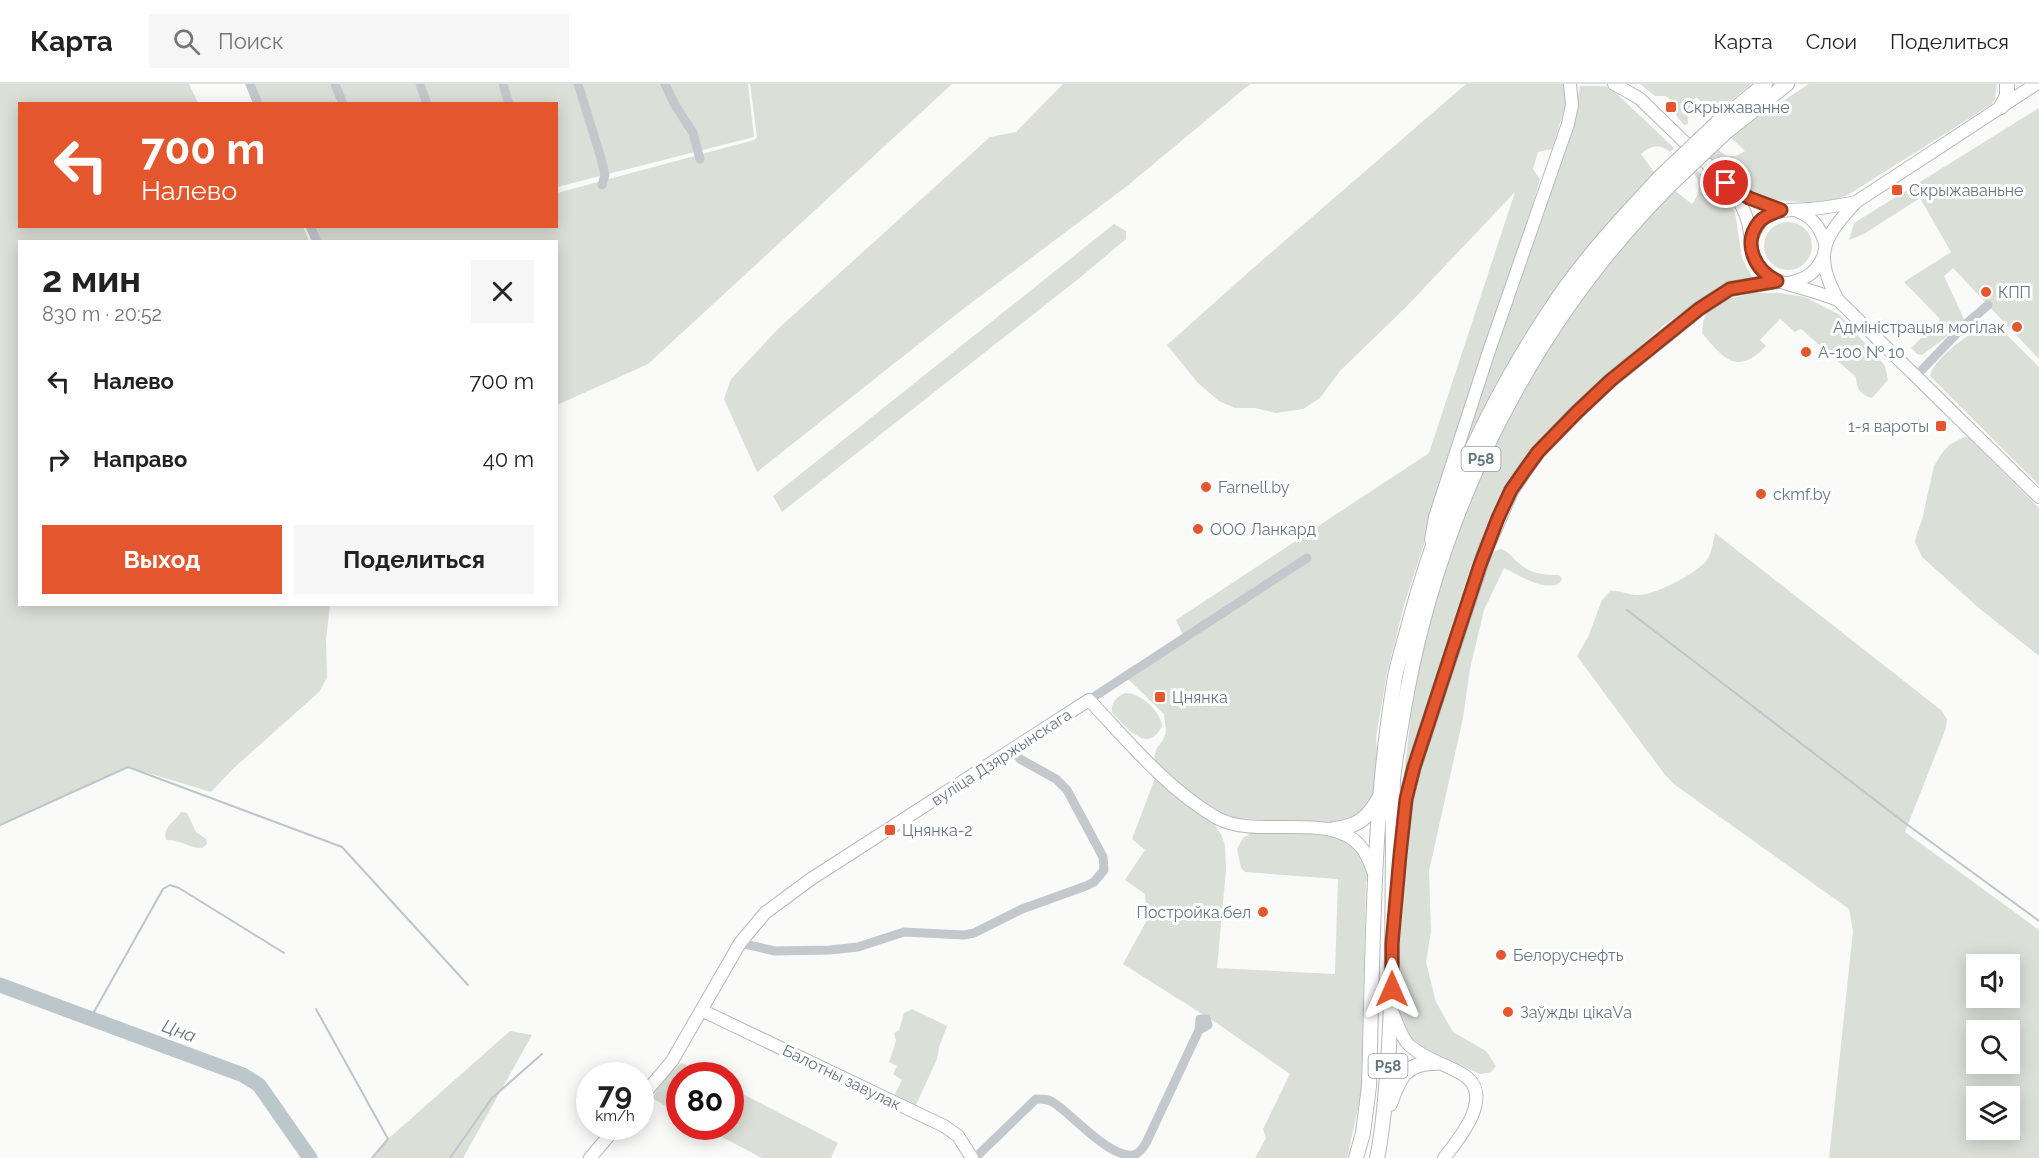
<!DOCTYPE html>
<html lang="ru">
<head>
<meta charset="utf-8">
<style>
  body { margin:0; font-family:Raleway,sans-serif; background:#f6f6f6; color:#222; height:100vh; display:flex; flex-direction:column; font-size:22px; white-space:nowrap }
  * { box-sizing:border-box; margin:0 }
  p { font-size:20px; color:#767676 }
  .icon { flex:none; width:33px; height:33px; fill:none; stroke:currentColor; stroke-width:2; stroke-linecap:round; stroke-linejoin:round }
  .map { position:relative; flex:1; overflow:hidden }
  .details { position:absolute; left:18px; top:156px; width:540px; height:366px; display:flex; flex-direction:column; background:#fff; border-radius:0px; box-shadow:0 3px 15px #0003 }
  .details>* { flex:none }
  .guide { position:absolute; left:18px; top:18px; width:540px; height:126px; border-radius:0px; box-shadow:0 3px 15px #0003; background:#e4572e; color:#fff; overflow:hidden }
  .fabs { position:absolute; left:1966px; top:870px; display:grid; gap:12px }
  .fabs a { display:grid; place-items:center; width:54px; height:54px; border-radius:0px; background:#fff; box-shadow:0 3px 15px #0003; font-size:30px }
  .speed { position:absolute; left:576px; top:978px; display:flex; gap:12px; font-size:30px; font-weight:700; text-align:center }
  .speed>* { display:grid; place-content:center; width:78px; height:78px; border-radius:50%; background:#fff; box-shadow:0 3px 15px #0003; line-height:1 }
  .speed small { font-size:15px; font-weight:400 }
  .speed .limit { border:9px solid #d22; background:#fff; color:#111 }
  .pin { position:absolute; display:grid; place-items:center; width:51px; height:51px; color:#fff; margin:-26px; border:3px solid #fff; border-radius:50%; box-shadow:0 2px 6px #0007 }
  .me { position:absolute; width:66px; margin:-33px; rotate:0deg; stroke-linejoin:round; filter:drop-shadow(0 0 4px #0008) }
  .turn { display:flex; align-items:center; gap:21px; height:126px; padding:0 24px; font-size:27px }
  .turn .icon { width:78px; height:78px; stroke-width:2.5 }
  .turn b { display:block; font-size:42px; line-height:51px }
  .round { display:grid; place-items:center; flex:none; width:63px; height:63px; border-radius:0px; background:#f6f6f6 }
  .overview { display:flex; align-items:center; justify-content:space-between; height:102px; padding:0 24px }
  h1 { font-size:36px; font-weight:700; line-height:45px }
  .button { display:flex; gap:12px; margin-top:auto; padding:12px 24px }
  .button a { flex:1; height:69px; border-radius:0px; background:#e4572e; color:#fff; font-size:24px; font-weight:700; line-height:69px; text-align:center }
  .button a+a { background:#f6f6f6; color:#222 }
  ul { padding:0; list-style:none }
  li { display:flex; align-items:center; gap:18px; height:78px; padding:0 24px }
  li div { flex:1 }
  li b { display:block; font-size:22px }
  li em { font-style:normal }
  header { display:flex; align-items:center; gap:36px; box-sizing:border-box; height:84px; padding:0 30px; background:#fff; border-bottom:2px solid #e0e0e0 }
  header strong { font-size:28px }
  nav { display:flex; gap:33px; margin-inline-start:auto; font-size:21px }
  .search { width:420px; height:54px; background:#f6f6f6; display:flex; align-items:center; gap:15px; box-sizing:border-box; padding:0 21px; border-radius:0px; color:#767676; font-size:22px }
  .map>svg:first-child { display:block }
  .green { fill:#dadfd7; fill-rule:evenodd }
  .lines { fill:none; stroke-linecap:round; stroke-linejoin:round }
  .stream { stroke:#bbc7cb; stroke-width:2 }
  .river { stroke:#bbc7cb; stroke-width:15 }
  .major-casing { stroke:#b5babe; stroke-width:14 }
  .highway-casing { stroke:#b4b9bd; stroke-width:16 }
  .minor { stroke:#c3c8cc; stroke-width:9 }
  .major { stroke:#fff; stroke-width:12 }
  .highway { stroke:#fff; stroke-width:14 }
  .highway-bridge-casing { stroke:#b4b9bd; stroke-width:16; stroke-linecap:butt }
  .highway-bridge { stroke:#fff; stroke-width:14 }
  .route-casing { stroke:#94391e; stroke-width:15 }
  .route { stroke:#e4572e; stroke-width:10 }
  .poi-dot { fill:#e4572e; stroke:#fff; stroke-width:2 }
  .labels { text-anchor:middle; stroke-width:6; stroke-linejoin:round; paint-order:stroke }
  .shield { fill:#fff; stroke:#939fa8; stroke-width:1.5 }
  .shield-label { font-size:15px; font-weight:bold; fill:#657683 }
  .poi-label { font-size:16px; fill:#657683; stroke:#fff; text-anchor:start }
  .street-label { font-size:16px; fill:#657683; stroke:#fff }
  .water-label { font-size:18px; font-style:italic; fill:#60757c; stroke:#fff }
</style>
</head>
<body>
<header>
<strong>Карта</strong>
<div class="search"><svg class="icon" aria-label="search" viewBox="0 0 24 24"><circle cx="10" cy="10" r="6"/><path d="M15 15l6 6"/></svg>Поиск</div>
<nav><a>Карта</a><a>Слои</a><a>Поделиться</a></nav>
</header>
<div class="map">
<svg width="2039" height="1074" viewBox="0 0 2039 1074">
  <rect width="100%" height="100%" fill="#fafaf8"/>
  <path class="green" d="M0,0H189L198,19L20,20V142L303,143L309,157L20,158V520L330,521L326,556L327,594L319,608L234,684L211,708L128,683L0,741Z
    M250,0H748L754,53L557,103L556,20L258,19Z
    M750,0H952L648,280L557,321L556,158L314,157L308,143L556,142L557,109L754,56L757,53Z
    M1063,0H1250L1127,102L963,225L757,388L724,315L731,295L780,243L990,53L1016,48Z
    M1466,0H1563L1566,20L1552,65L1538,68L1533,85L1540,95L1522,161L1405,518L1387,589L1376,653L1380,713L1347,751L1375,793L1366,797L1361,1011L1347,1074H1255L1266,1054L1263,1045L1290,990L1218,940L1123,880L1147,836L1145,810L1125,796L1145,766L1132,755L1155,694L1214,740L1221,750L1225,761L1226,786L1217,884L1335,890L1338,795L1245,788L1241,784L1237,765L1243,754L1251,749L1329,745L1234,733L1217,728L1204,721L1156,679C1151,665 1161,663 1165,651C1167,646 1164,636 1164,630L1125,592L1185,555L1176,536L1429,369L1515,108L1406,223L1340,287L1320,314L1303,325L1276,329L1255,324H1235L1219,317L1198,299L1167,261L1251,186Z
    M1640,0H1751L1715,30L1696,13C1689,22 1687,28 1688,40L1684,41L1676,31L1677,22L1666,12H1655Z
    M1809,0H1997L1995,15L1992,20L1851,109L1828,120L1763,115L1735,98L1710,73L1718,66L1727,72H1736L1745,67L1731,54L1743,43Z
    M1580,2H1605L1616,9L1674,64L1670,68C1660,59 1650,62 1641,70L1654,88C1612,134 1571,181 1536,234C1507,278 1483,326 1460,375L1458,373L1574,33Z
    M2039,24V275L1953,184L1944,192L1964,235L1945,254L1922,271L1917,270L1911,264L1940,235L1904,198L1951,168L1920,114L1864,150L1849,156L1854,139Z
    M1695,85L1710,96L1735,128L1742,174L1753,195L1717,205L1664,241L1588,309L1528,368L1501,410L1473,477L1438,584L1429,621L1403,698L1413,615L1428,535L1458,443L1487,371L1555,252L1611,175L1673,105L1692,120C1700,110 1702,97 1692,88Z
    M1764 162a24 24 0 1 1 48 0a24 24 0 1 1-48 0Z
    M1114,140L1126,147V155L1082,192L782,428L773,412Z
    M1752,209H1780L1805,213L1840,231L1885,282L1888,296L1872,314C1861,311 1856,305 1856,293L1801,245L1795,248L1780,235L1760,256L1766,262C1737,292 1724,275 1702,249C1704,213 1724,218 1752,209Z
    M1991,239L1996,240L2039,283V401L1930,292C1935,272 1972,247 1991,239Z
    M1964,353H1968L2039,424V572L1980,525L1922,473L1915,458L1916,452L1922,436L1934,382L1942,369L1949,361Z
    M1715,449L1941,626L1947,635L1946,644L1905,748L2039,846V1074H1829L1853,847L1849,825L1675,701L1665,691L1577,572L1588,553L1602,516L1610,507C1620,506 1627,511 1637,511C1654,512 1697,489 1707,476C1712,469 1713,457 1715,449ZM1977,880H2010V914H1977ZM1977,946H2010V980H1977ZM1977,1012H2010V1046H1977Z
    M1501,465C1510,468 1513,475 1520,480C1531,490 1545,491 1559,491L1562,495L1560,499C1544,508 1519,491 1504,484L1484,526L1470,585L1463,634L1429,787L1431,847L1426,878L1436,918L1453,948L1486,967L1496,982L1491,988L1481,990L1422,966L1411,958L1400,942L1396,921L1399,822L1409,729L1421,681L1490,469Z
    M1125,609C1139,608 1161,627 1162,642C1148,671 1128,644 1113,630C1109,621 1116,613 1125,609Z
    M181,728L187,729L196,748L206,755L207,760L202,764C188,764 182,756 166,756C162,743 175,738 181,728Z
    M912,925L947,942L939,963L937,975L916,1021L911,1024L893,1014L902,996L893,990L897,982L889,978L896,957L894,949L899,946L904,929Z
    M510,947L532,951L463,1074H372L388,1055Z
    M682,979L706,991L680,992L679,1030L652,1014L667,991Z
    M731,1004L838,1059L831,1074H762L703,1043L730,1042Z"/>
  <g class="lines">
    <path class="stream" d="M1627,526L1905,739L2039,837
      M0,741L128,683L342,763L468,901
      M316,925L388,1055L372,1074
      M90,935L163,805L170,801L179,804L284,869
      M450,1074L492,1014L542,970"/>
    <path class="river" d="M0,901L243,991L259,1001L310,1074"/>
    <defs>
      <path id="major" d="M1614,0L1639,14L1729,101L1749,114L1781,126
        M2036,0L1856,118C1823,154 1813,170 1838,216L2039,413
        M1731,105C1738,115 1745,126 1748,138C1753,158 1748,179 1768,192C1777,198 1788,200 1798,203C1812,207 1825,211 1838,216
        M1797,127C1813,133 1821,144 1825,160
        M1751,157C1762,123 1780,127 1810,125C1826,124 1841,121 1856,118
        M1788,199C1806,195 1815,190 1823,173
        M1431,456L1435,433L1489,267L1568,40L1572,21L1570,0
        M701,926L944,1042L958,1052L972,1074
        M1392,927C1397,938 1400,952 1409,961C1424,975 1445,980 1462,990C1497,1010 1459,1055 1444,1074
        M640,1015L672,977L740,859L765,829L811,795L1089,616C1128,657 1167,705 1217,734C1257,756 1332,726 1361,763C1368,771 1371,782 1375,792
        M590,1074L617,1042"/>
      <path id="highway" d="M2001,23L2007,12V0
        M1717,39L1765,0
        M1726,48L1787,0
        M1334,745C1357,743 1368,734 1379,714
        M1400,762L1406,715L1414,683L1485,467L1511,407L1525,386L1538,368L1577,328L1611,296L1699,225L1730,205L1777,197
        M1390,1020C1399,994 1406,978 1436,979
        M1356,1074L1363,1049L1369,1002C1373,866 1372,728 1395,593C1399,574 1405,555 1410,536C1441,421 1491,312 1558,214C1588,170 1624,132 1660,93
        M1377,1074C1383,1047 1385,1019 1387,991C1393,917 1392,844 1393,770C1393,745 1392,720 1393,696C1396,667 1402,637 1407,608C1443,418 1533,239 1669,102"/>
    </defs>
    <use href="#major" class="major-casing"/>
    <use href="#highway" class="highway-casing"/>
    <path class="minor" d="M250,0L258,20
      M335,0L343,20
      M420,0L427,20
      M503,0L509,20
      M578,0L601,74L605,91L602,101
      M665,0L675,21L693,49L700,75
      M310,142L317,158
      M1915,293L1966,240L1988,221
      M1089,616L1307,474
      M740,859L775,867L830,866L858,863L904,848L964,851L974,849L1022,825L1086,802L1094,798L1104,786L1103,773L1067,706L1056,695L1020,675L1013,665
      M975,1074L1036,1015C1043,1015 1049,1015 1054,1019C1072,1030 1109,1074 1133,1071C1139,1070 1143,1064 1146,1059L1199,946L1200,935H1206L1208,941L1199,946"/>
    <use href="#major" class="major"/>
    <use href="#highway" class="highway"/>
    <defs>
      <path id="highway-bridge" d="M1660,93L1717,39
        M1669,102L1726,48"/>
    </defs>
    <use href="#highway-bridge" class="highway-bridge-casing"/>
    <use href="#highway-bridge" class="highway-bridge"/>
  </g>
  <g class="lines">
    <defs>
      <path id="route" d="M1392,905V860L1400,771L1406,715L1414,683L1480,481L1498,434L1511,406L1525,386L1538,368L1577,328L1611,296L1699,225L1730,205L1777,197C1755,186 1741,159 1760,137C1766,131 1774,129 1781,126L1749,114L1726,99"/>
    </defs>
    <use href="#route" class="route-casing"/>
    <use href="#route" class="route"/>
  </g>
  <g class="poi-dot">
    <rect x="1665" y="17" width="12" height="12" rx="3"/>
    <rect x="1891" y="100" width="12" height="12" rx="3"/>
    <circle cx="1986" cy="208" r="6"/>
    <circle cx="2017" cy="243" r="6"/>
    <circle cx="1806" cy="268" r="6"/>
    <rect x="1935" y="336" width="12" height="12" rx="3"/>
    <circle cx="1206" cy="403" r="6"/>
    <circle cx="1761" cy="410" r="6"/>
    <circle cx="1198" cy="445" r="6"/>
    <rect x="1154" y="607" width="12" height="12" rx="3"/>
    <rect x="884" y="740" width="12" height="12" rx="3"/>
    <circle cx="1263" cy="828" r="6"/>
    <circle cx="1501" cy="871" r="6"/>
    <circle cx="1508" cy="928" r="6"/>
  </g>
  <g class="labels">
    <g class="shield">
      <rect x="1461.5" y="363" width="39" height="24" rx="4.5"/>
      <rect x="1368.5" y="970" width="39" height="24" rx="4.5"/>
    </g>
    <g class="shield-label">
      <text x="1481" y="380">Р58</text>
      <text x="1388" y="987">Р58</text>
    </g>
    <g class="poi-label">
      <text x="1683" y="29">Скрыжаванне</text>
      <text x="1909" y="112">Скрыжаваньне</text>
      <text x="1998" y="214">КПП</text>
      <text x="2005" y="249" text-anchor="end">Адміністрацыя могілак</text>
      <text x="1818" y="274">А-100 № 10</text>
      <text x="1929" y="348" text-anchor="end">1-я вароты</text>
      <text x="1218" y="409">Farnell.by</text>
      <text x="1773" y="416">ckmf.by</text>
      <text x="1210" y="451">ООО Ланкард</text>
      <text x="1172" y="619">Цнянка</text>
      <text x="902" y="752">Цнянка-2</text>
      <text x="1251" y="834" text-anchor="end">Постройка.бел</text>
      <text x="1513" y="877">Белоруснефть</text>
      <text x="1520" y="934">Заўжды цікаVа</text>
    </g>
    <g class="street-label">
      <text transform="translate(1001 673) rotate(-33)" y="6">вуліца Дзяржынскага</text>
      <text transform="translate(842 993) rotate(26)" y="6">Балотны завулак</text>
    </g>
    <g class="water-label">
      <text transform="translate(179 947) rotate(20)" y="6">Цна</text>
    </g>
  </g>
</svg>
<div class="fabs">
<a><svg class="icon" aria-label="sound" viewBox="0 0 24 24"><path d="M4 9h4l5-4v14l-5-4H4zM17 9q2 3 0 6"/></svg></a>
<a><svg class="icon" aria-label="search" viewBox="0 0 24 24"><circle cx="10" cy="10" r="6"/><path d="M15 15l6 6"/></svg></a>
<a><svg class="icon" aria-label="layers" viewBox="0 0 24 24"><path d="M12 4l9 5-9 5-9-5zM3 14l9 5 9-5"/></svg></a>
</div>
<div class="speed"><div>79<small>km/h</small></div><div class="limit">80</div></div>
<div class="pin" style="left:1726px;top:99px;background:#d93025"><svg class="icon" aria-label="arrive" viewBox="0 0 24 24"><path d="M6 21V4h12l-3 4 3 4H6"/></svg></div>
<svg class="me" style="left:1392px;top:905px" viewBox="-20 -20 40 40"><path d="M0-17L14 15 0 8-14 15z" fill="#e4572e" stroke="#fff" stroke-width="4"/></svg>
<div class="guide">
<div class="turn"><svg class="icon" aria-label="left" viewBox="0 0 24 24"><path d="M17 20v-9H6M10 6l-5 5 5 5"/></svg><div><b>700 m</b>Налево</div></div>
</div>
<section class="details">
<div class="overview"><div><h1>2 мин</h1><p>830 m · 20:52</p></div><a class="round"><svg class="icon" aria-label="close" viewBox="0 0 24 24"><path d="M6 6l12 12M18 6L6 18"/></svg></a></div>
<ul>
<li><svg class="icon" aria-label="left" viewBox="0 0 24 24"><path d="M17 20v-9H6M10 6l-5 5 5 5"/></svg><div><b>Налево</b></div><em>700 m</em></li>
<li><svg class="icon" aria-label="right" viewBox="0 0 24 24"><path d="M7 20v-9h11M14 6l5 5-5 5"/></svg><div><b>Направо</b></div><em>40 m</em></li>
</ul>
<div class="button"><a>Выход</a><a>Поделиться</a></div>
</section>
</div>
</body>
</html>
